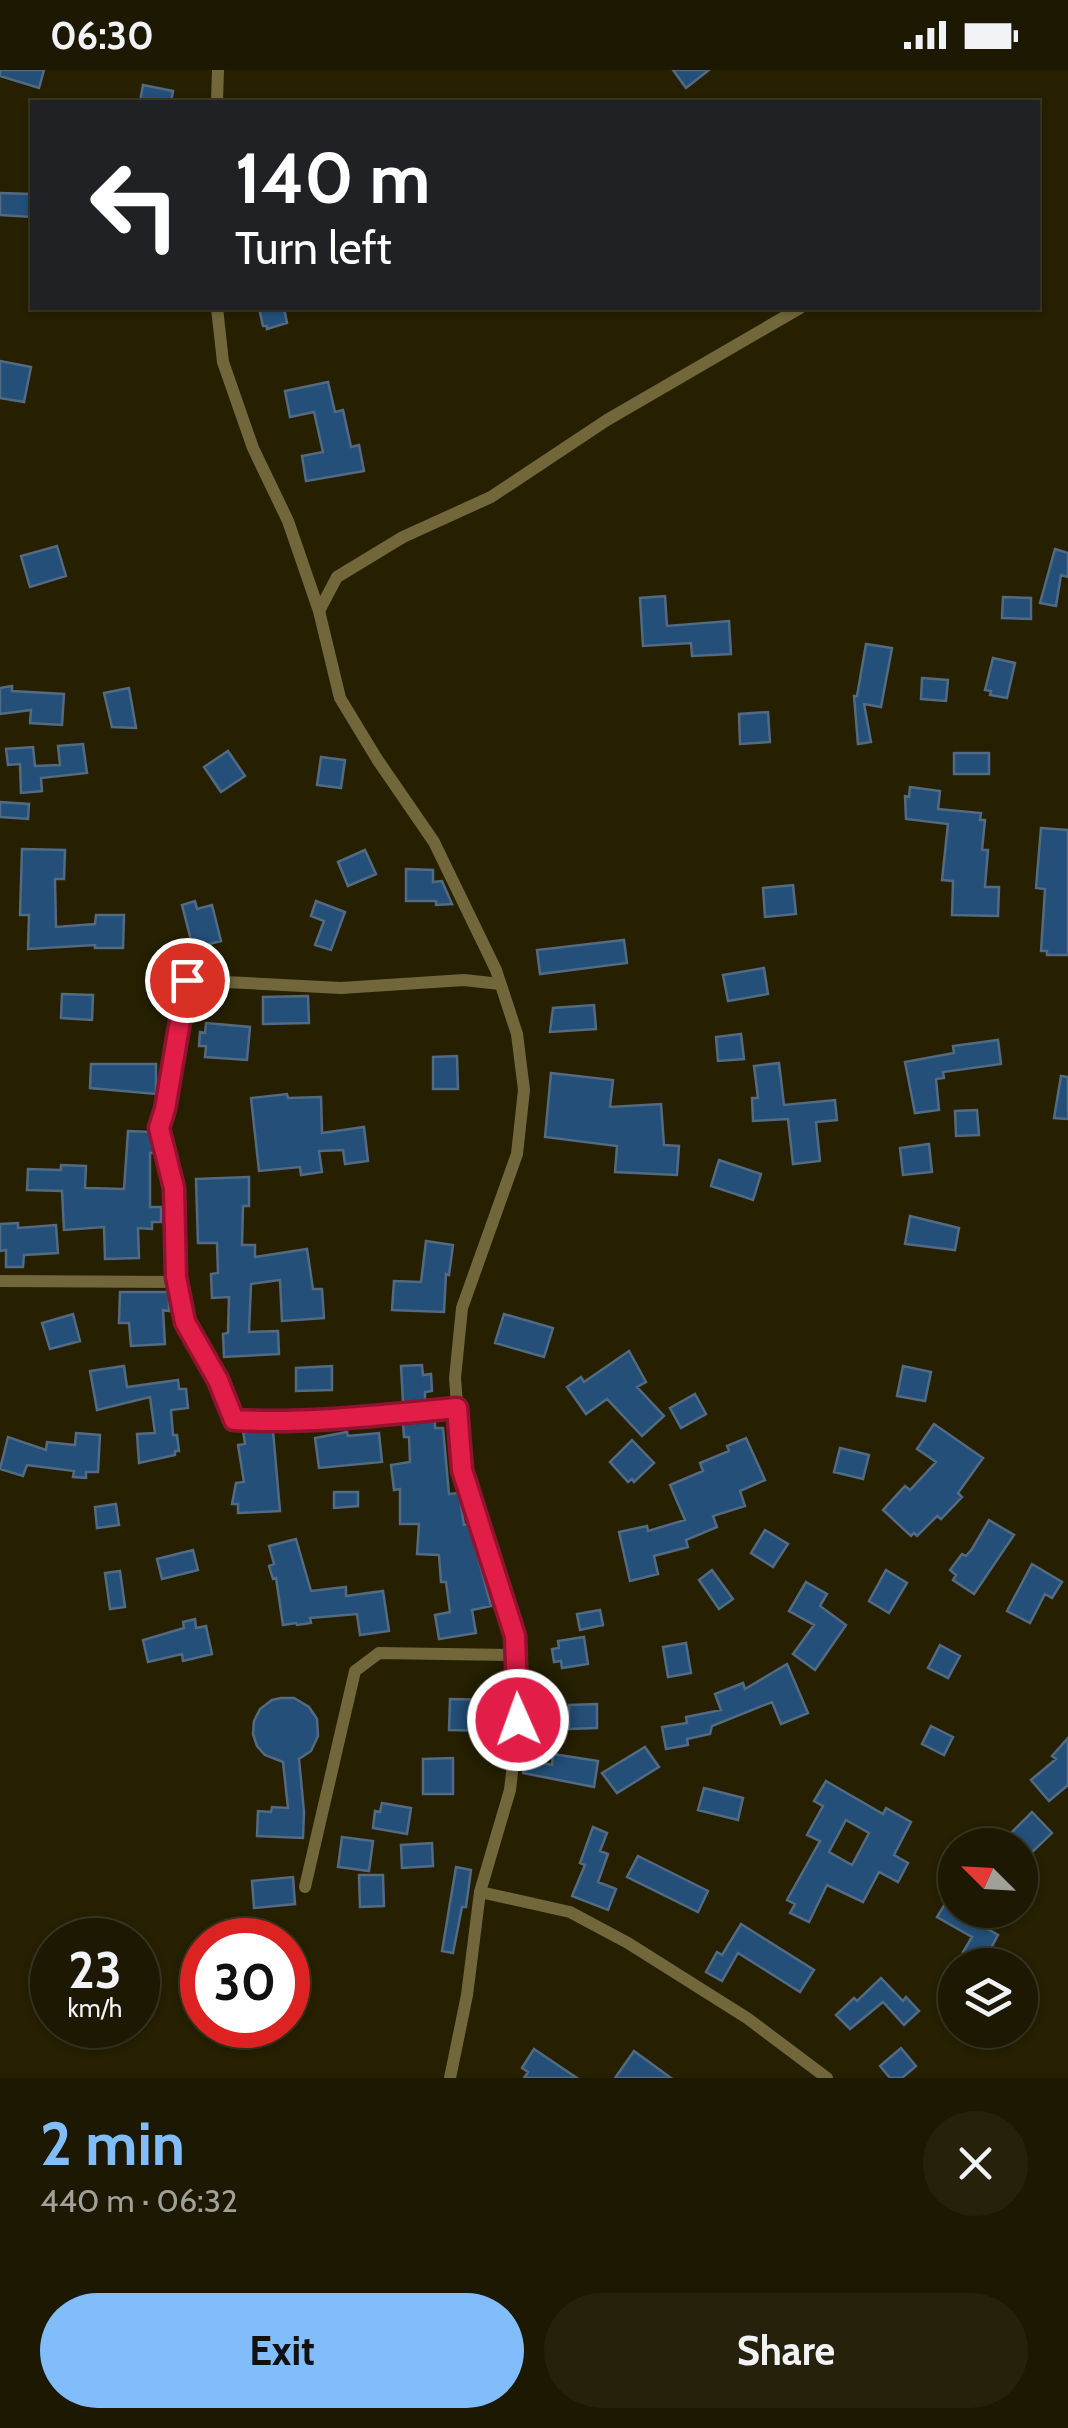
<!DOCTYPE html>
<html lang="en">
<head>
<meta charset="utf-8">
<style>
  body { margin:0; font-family:Cabin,sans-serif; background:#25210b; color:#f1f3f6; height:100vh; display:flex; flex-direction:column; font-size:38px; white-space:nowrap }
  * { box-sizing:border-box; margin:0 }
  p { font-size:32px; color:#a0a099 }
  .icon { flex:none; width:55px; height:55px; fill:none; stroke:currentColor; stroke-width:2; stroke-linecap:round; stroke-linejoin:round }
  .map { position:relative; height:2008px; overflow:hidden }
  .side { display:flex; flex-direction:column; background:#1c1801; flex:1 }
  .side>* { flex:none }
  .top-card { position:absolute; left:30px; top:30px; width:1010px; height:210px; border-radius:0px; box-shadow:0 2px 8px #0004,0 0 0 2px #3a3723; background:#202124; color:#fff; overflow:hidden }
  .needle { width:65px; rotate:294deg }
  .fabs { position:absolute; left:938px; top:1758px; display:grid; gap:20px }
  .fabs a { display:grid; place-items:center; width:100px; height:100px; border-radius:50%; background:#1c1801; box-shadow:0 2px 8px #0004,0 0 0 2px #3a3723; font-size:50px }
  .speed { position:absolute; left:30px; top:1848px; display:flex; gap:20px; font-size:50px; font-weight:700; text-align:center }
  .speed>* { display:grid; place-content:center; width:130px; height:130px; border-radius:50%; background:#1c1801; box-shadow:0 2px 8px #0004,0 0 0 2px #3a3723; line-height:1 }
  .speed small { font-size:25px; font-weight:400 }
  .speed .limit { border:15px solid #d22; background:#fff; color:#111 }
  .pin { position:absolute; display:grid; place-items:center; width:85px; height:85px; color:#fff; margin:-42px; border:5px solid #fff; border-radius:50%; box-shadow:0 2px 10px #0007 }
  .me { position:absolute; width:110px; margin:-55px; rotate:358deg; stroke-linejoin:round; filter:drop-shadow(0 0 8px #0008) }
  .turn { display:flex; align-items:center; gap:35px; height:210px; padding:0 40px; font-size:45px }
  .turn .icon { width:130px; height:130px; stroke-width:2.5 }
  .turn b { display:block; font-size:70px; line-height:85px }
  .round { display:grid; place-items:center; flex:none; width:105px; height:105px; border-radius:52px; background:#25210b }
  .head { display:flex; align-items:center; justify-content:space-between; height:170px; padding:0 40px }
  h1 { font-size:60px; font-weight:800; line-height:75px; color:#80bdfa }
  .primary-button { display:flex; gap:20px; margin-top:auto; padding:20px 40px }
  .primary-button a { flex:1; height:115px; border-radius:60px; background:#80bdfa; color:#111; font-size:40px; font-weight:800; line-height:115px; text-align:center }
  .primary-button a+a { background:#25210b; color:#f1f3f6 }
  .status { display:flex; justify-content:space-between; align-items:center; height:70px; padding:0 50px; background:#1c1801; direction:ltr }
  .status svg { height:28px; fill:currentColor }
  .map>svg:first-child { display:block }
  .building { fill:#234f79; stroke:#526a82; stroke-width:2.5; fill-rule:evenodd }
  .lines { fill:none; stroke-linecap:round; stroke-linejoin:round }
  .minor { stroke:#71673a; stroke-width:12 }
  .route-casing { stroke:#92132f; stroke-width:25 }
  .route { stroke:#e11d48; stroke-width:18 }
</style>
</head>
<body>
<div class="status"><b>06:30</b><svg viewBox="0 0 49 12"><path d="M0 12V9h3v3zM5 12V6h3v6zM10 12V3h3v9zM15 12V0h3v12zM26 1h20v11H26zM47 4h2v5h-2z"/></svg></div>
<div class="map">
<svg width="1068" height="2008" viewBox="0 0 1068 2008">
  <rect width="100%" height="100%" fill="#262001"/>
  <path class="building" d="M0,0H44L39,18L0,6Z
    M673,0H709L686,18Z
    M143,15L173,21L171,32H140Z
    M0,123L32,124V147L0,145Z
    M259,238H284L287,253L267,259V256H263Z
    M0,291L31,297L24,332L0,328Z
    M328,312L335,342L343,340L351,377L359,375L364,401L306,411L302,386L323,382L314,342L290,347L285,321Z
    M57,476L66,506L30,517L21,486Z
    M1055,479L1068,483V507L1061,505L1056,536L1040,533Z
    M665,526L667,556L729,551L731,584L692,586L691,573L643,576L640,528Z
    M1003,527L1031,528V549L1002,548Z
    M866,574L892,578L881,637L864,634L871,672L858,674L854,626H857Z
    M993,588L1015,593L1007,628L990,625L991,621L985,620Z
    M922,608L948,610L946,631L921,629Z
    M12,616V621L64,624L62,655L30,653L31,640L0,644V618Z
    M129,618L136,658L112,657L104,623Z
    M768,642L770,672L740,674L739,644Z
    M83,674L87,703L41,708L42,721L21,723L20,694L8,695L6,679L33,677L35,696L60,695L58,676Z
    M228,681L245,706L221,722L204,697Z
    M954,683H989V704H954Z
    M321,687L345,690L341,718L317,715Z
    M910,717L940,721L938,739L981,743L980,750H985L982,780H988L985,817H999L998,846L952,845L953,811L942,810L948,754L906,749L905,726L909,727Z
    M0,732L29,734L28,749L0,747Z
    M1041,758L1068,760V885H1047V881H1041L1045,819L1036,818Z
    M22,779L65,780L64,809H55L56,857L95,854L96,845H124L123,878H95V875L28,879L29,845H20Z
    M365,780L376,804L348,816L338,792Z
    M406,799L433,800V812L442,811L452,834L436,835V831H406Z
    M793,815L796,844L765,847L763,818Z
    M195,831L197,839L212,835L221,871L193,878L182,835Z
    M316,831L345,842L331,880L315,875L324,851L311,846Z
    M624,870L627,893L540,904L537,880Z
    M764,898L768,924L728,931L723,905Z
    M62,924L93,925L92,950L61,948Z
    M308,926L309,953L263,954V927Z
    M594,935L596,959L550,962L553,938Z
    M206,953L250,957L247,990L205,987L206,976H199L200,962L205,963Z
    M741,964L744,989L718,991L716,967Z
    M998,970L1001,994L943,1002L944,1008L936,1009L939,1040L915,1043L905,992L954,983L953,976Z
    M457,986L458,1019H433V987Z
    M779,993L784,1035L835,1030L837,1050L816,1052L820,1091L793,1094L788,1049L753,1051L752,1028H758L754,996Z
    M91,994H156V1024L90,1018Z
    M551,1003L613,1010L610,1037L661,1034L664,1075L679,1076L677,1105L615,1102L617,1076L545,1067Z
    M1061,1006L1068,1007V1049L1054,1048Z
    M287,1024L288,1028L321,1027L322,1063L364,1057L368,1091L345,1094L343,1080L319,1081L322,1102L301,1105L300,1097L259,1101L251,1028Z
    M977,1040L979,1065L956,1066L955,1041Z
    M128,1061L150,1062L155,1083H150V1137H161V1152H152V1159L138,1158L139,1188L105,1189L104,1157L64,1160L62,1121L27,1120L28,1099L61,1100V1095L86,1096L85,1118L124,1119Z
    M929,1074L932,1102L903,1105L900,1078Z
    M719,1090L761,1104L753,1130L711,1116Z
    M249,1107V1136H243L242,1175H255V1187L307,1179L313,1219H322L324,1248L282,1251L280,1210L251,1214L249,1262L278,1261L279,1284L224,1287L223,1264L228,1263L229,1227L212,1228L211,1204L218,1203L217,1173H198L196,1109Z
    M910,1146L959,1158L955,1180L905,1174Z
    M18,1153V1158L56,1155L58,1183L24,1185L23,1197H6V1180L0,1181V1154Z
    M426,1171L453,1175L449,1205L446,1204L444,1242L392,1240L394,1211L421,1212Z
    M120,1222H169V1241L163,1240L165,1274L131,1276L129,1253H119Z
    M73,1244L80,1271L50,1279L42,1253Z
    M504,1244L553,1258L544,1287L495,1273Z
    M629,1281L646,1312L637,1317L664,1346L642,1366L607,1329L586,1344L567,1317L581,1307L584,1312Z
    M422,1295L423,1305L431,1304L432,1321L425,1322V1331L403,1333L401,1296Z
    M124,1296L127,1317L178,1310L179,1319H186L188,1338L171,1340L173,1365H177L179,1381H175V1385L139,1393L137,1364L155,1363L150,1327L97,1340L90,1301Z
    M332,1296V1320L296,1321V1298Z
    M903,1296L931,1302L925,1331L897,1326Z
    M695,1324L706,1344L681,1358L670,1338Z
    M435,1350V1358H443L449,1424L459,1423L464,1455L469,1454L491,1536L472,1540L476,1563L439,1569L435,1545L450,1542L446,1512H441L439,1485L417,1484L419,1454H400V1419L394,1420L391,1395L410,1392L409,1367H404L403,1353Z
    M934,1354L983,1388L958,1423L962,1427L941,1449L937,1446L917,1466L914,1463L911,1466L883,1440L905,1416L910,1420L936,1392L917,1379Z
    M243,1361H273L280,1441L238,1443V1434H232L236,1413L244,1412L238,1375L245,1374Z
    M347,1362L348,1366L379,1363L382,1392L319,1398L315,1368Z
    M76,1363L100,1365L98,1402H86V1408L73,1407L74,1401L27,1395L23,1406L0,1399L8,1367L46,1380L47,1372L75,1375Z
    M746,1368L765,1410L740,1421L745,1436L713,1446L717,1457L686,1470L688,1477L654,1486L658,1504L630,1511L619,1462L647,1456L648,1461L685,1450L670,1415L703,1401L700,1393L729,1381L727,1376Z
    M632,1370L654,1393L634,1412L632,1409L628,1412L610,1392Z
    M840,1378L869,1385L863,1409L834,1402Z
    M334,1422H358V1436L334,1438Z
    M116,1434L119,1455L97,1458L95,1437Z
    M989,1450L1014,1465L974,1524L953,1510L956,1505L950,1500L962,1484L966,1486L972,1479Z
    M765,1460L788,1474L773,1497L751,1483Z
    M296,1469L311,1521L346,1517V1526L383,1521L389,1561L360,1565L357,1544L310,1548L311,1553L297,1555L296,1553L283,1555L276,1508L273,1509L269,1496L274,1494L269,1476Z
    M193,1480L198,1500L162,1509L157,1489Z
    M1032,1494L1062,1512L1052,1528L1045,1524L1030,1553L1007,1541Z
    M712,1500L733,1529L719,1539L699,1510Z
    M886,1500L907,1513L889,1543L869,1531Z
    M120,1501L125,1537L110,1539L105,1503Z
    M806,1512L827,1524L820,1536L846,1555L815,1600L793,1584L814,1555L789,1541Z
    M600,1540L603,1555L580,1560L577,1544Z
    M195,1549L196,1558L206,1556L212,1584L183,1591L182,1584L148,1592L143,1570L184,1558L183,1552Z
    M584,1567L588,1594L562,1598L561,1591L554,1592L552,1579L559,1578L558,1571Z
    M686,1573L691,1603L668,1607L663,1577Z
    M940,1575L960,1586L948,1608L928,1598Z
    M787,1594L808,1643L781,1654L772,1632L712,1656L710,1664L687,1669L688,1675L666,1679L662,1657L687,1653L686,1647L721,1640L715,1624L743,1613L745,1619Z
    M281,1628H294L309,1637L317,1649L318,1666L311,1681L299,1689L304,1742L303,1768L257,1766L258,1741L271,1742L272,1737L288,1738L283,1692L265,1685L257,1676L253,1664L254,1651L260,1639L272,1630Z
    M450,1629L496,1630L495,1649L489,1648V1661L449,1660Z
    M597,1634V1658L569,1659V1635Z
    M931,1656L953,1667L944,1685L922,1674Z
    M1068,1668V1715L1049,1731L1031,1710L1056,1689L1052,1686Z
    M645,1677L659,1697L617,1723L602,1703Z
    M553,1684L598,1691L594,1717L523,1703L526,1689L552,1695Z
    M453,1688V1724H423V1689Z
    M826,1711L883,1744L886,1738L911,1752L894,1785L908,1793L898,1812L879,1802L863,1832L827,1815L809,1852L790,1843L795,1834L787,1830L820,1771L807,1765L823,1736L814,1731ZM846,1750L869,1763L852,1795L829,1782Z
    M704,1718L743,1728L738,1750L698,1740Z
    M382,1733L411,1738L407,1764L373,1758L375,1741L380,1742Z
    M1032,1742L1052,1763L1026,1788L1020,1782V1775H1013L1006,1768Z
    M593,1757L607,1763L600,1781L608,1784L598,1812L616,1819L608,1840L572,1826L585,1795L580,1793Z
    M342,1767L373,1771L369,1801L338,1797Z
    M432,1773L433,1796L402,1798L401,1775Z
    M638,1786L708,1821L698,1842L627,1807Z
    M456,1797L471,1800L466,1837H462L453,1883L442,1881Z
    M359,1805H383L384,1836L360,1837Z
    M293,1807L295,1834L254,1838L252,1811Z
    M945,1834L998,1865L983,1893L963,1882L972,1867L937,1847Z
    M741,1854L814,1900L800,1922L738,1883L722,1911L706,1902L717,1882L722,1885Z
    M881,1908L903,1931L906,1927L919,1941L904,1955L883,1932L850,1959L836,1945L854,1928L857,1931Z
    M901,1978L916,1996L902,2008H890L880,1996Z
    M534,1979L577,2008H524L528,2002L522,1998Z
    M634,1981L671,2008H615Z"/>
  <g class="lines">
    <path class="minor" d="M217,32L218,0
      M217,238L223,292L253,378L288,451L319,541L340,628L377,689L434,772L496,900L517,964L524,1020L517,1084L462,1238L455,1308L462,1400L515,1566L518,1650L510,1720L480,1822L467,1925L450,2008
      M319,541L337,507L403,467L491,427L607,350L800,238
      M0,1211L177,1212
      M457,1337C382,1346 309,1354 234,1350L218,1310L185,1252L176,1207L174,1118L159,1058L165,1039L187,910L341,918L464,910L500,914
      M305,1817L355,1601L379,1583L516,1585
      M480,1822L570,1842L628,1873L747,1948L827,2008"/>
  </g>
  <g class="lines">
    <defs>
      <path id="route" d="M187,910L165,1039L159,1058L174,1118L176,1207L185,1252L218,1310L234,1350C309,1354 382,1345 457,1338L462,1400L515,1566L518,1650"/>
    </defs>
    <use href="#route" class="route-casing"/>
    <use href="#route" class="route"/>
  </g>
</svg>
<div class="fabs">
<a><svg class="needle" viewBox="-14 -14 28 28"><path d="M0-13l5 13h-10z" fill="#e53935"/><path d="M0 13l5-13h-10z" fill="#a0a099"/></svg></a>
<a><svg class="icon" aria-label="layers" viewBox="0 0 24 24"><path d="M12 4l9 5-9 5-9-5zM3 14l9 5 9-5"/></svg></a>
</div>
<div class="speed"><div>23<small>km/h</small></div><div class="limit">30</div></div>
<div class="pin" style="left:187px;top:910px;background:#d93025"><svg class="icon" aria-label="arrive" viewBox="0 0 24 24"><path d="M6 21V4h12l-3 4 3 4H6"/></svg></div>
<svg class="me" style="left:518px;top:1650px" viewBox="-20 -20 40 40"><circle r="17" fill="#e11d48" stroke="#fff" stroke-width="3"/><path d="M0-11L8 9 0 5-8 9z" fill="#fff"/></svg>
<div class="top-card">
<div class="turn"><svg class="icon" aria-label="left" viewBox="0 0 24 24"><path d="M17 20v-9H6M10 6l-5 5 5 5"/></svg><div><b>140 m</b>Turn left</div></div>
</div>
</div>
<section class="side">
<div class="head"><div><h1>2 min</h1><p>440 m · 06:32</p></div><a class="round"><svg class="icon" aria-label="close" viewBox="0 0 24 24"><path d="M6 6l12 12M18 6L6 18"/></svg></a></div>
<div class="primary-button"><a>Exit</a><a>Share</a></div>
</section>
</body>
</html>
